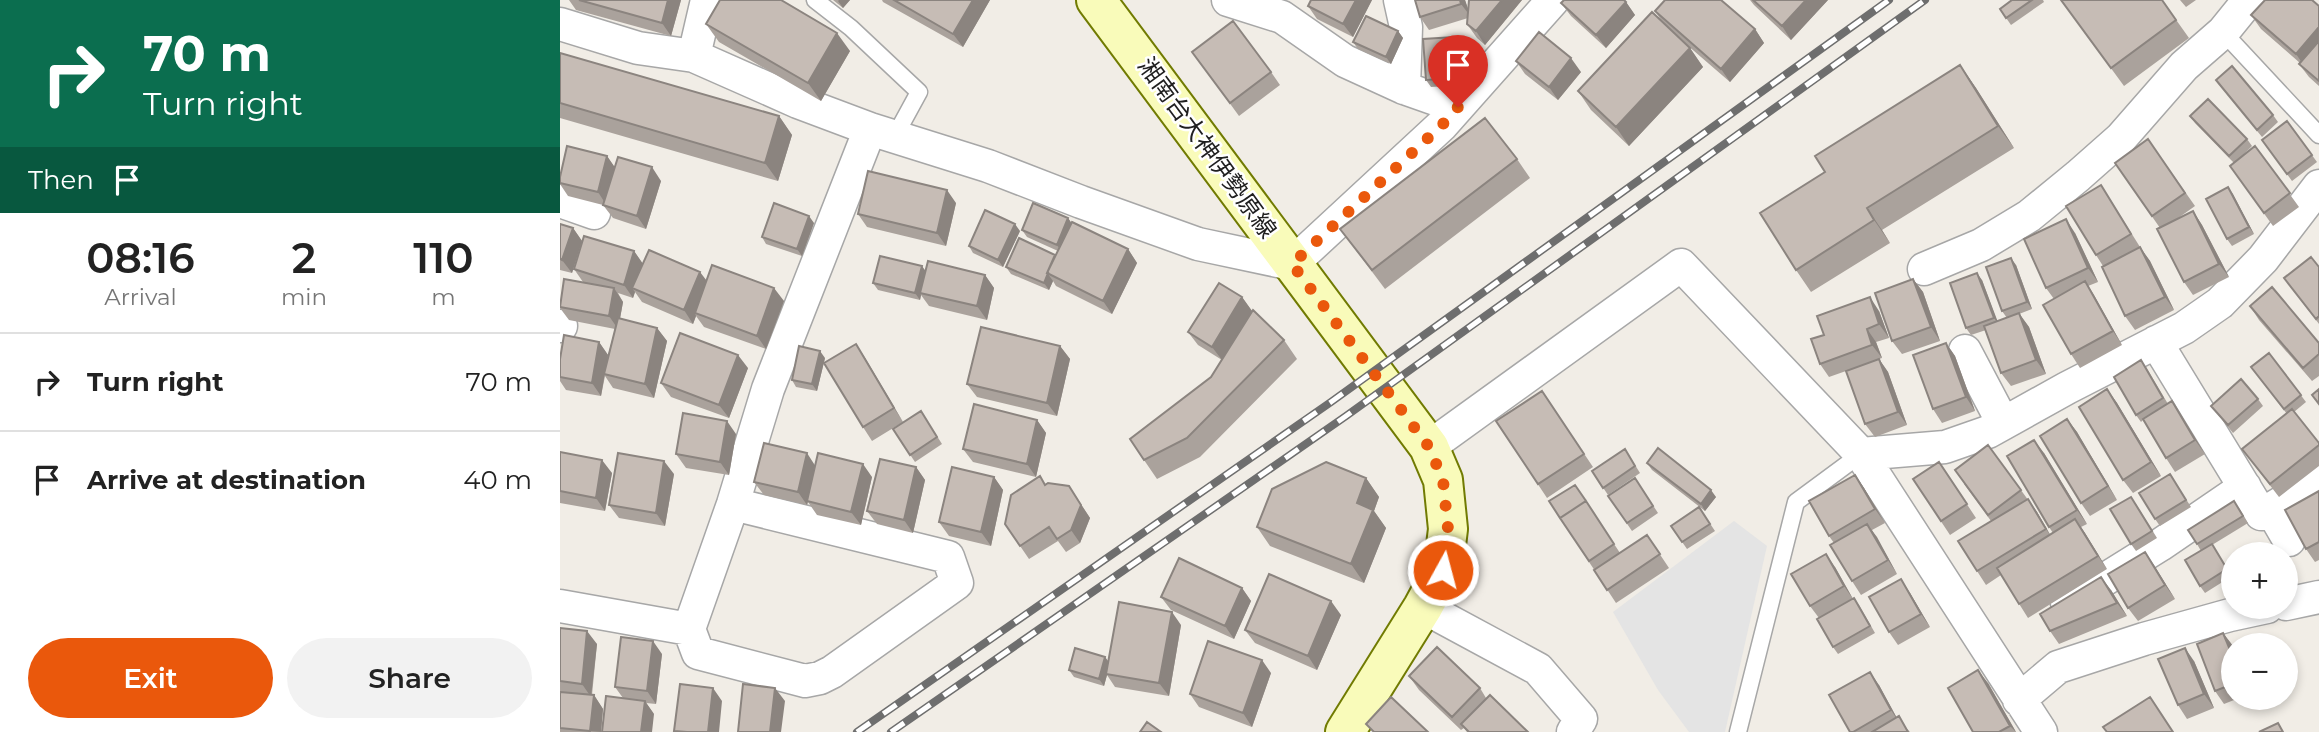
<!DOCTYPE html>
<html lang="en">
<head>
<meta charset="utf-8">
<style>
  body { margin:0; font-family:Montserrat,"Noto Sans JP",sans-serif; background:#f2f2f2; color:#222; height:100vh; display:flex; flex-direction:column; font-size:26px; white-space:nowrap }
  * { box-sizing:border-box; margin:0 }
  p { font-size:23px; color:#767676 }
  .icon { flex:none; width:38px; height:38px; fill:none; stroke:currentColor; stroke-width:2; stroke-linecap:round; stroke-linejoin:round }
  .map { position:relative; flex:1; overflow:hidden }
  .drawer { display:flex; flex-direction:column; background:#fff; width:560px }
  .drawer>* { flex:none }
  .banner { background:#0b6e4f; color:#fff; overflow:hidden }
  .controls { position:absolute; left:1661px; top:542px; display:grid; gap:14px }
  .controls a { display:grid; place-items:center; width:77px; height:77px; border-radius:50%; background:#fff; box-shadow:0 4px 10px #0003; font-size:35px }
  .pin { position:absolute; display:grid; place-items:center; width:60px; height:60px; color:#fff; margin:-72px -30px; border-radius:50% 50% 50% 0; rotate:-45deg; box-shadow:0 0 7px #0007 }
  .pin .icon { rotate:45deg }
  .me { position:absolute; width:77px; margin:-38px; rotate:7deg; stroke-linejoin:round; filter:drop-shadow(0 0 5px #0008) }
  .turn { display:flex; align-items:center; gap:24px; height:147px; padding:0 28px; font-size:32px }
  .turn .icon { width:91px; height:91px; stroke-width:2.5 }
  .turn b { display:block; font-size:49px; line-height:60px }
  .then { display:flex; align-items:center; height:66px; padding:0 28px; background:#0003; gap:14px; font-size:26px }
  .eta { display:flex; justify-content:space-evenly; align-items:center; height:119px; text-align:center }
  .eta b { font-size:42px; font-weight:600; line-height:49px }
  .cta { display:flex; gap:14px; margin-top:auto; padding:14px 28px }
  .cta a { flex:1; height:80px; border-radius:42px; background:#ea580c; color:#fff; font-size:28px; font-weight:600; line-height:80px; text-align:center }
  .cta a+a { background:#f2f2f2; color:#222 }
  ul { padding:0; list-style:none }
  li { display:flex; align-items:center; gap:21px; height:98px; padding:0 28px; border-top:2px solid #e0e0e0 }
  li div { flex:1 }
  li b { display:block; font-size:26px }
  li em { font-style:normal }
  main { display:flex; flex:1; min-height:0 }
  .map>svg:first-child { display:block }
  .parking { fill:#e4e4e4 }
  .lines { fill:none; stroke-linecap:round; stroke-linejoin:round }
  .lane-casing { stroke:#a7a7a7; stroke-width:19 }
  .street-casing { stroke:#a7a7a7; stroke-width:35 }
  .secondary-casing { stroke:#717b02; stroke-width:42 }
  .lane { stroke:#fff; stroke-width:16 }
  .street { stroke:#fff; stroke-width:32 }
  .secondary { stroke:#f9fbba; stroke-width:38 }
  .rail-casing { stroke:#6e6e6e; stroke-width:8 }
  .rail { stroke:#fff; stroke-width:5; stroke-dasharray:16; stroke-linecap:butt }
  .wall { fill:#aaa29c }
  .shaded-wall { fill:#8b847f }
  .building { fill:#c6bcb5; stroke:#8b847f; stroke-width:2 }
  .route { stroke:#ea580c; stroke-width:12; stroke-dasharray:0 21.6 }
  .labels { text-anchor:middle; stroke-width:5; stroke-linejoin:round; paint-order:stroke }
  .street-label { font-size:24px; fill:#202020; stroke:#fff }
</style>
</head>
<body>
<main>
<section class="drawer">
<div class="banner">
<div class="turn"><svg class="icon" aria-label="right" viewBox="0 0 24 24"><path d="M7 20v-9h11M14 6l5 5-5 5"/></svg><div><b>70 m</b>Turn right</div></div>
<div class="then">Then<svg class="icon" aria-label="arrive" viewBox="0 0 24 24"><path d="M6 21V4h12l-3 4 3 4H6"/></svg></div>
</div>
<div class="eta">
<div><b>08:16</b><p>Arrival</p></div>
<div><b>2</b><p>min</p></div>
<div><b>110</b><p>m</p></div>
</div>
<ul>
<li><svg class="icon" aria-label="right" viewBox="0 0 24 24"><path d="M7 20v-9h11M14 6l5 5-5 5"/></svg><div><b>Turn right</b></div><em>70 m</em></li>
<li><svg class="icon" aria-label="arrive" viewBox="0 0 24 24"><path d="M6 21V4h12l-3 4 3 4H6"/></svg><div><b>Arrive at destination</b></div><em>40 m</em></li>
</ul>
<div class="cta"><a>Exit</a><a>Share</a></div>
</section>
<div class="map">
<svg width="1759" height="732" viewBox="0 0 1759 732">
  <rect width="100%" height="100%" fill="#f1ede6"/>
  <path class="parking" d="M1174,521L1207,546L1165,732H1129L1098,690L1053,612Z"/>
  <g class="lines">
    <defs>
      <path id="lane" d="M255,0L291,28L359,92L335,136
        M1663,32L1759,135
        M1178,732L1236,502L1301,454"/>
      <path id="street" d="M668,0L722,17L785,61L844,88L898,107
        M840,0L846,27L844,88
        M0,24L78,48L134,56L238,102L310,129L428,166L521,202L638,244L732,264L881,126L993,0
        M134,56L147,0
        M0,201L34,213
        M1364,269L1421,245L1469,216L1518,176L1561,138L1624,66L1663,32L1689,0
        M0,326H1
        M1596,342L1701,514L1711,509L1729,540
        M1405,351L1443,423
        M869,447L1121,265L1301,454L1481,732
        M1301,454L1385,447L1428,432L1507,388L1624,328L1660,303L1703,259L1759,186
        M1711,509L1759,480
        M1507,603L1600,545L1685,487
        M1726,604L1759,597
        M0,606L129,629L173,504L208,389L310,129
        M863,607L978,669L1021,719L1013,732
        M129,629L138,653L245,681L260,678L272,672L397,583L388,557L173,504
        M1459,700L1498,667L1584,639L1670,615L1707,607"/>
      <path id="secondary" d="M536,0L869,447L883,480L888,529L883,570L863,607L785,732"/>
    </defs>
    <use href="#lane" class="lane-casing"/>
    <use href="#street" class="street-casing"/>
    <use href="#secondary" class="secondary-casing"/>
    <use href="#lane" class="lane"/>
    <use href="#street" class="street"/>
    <use href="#secondary" class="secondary"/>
    <defs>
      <path id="rail" d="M297,732L771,402L1329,0
        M331,732L786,416L1365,0"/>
    </defs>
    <use href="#rail" class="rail-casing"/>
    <use href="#rail" class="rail"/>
  </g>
  <path class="wall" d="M9,0H121L111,36L16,10Z
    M273,0H290L283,8Z
    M322,0H430L403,47L323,2Z
    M751,0H812L793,37L757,19L748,6Z
    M905,0L908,10L909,0H962L925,45L917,38L907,24L908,18L869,30L860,17Z
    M1190,0H1268L1231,40L1194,5Z
    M1452,0H1483L1484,2L1451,25L1440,9Z
    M1501,0H1602L1629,38L1564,86Z
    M1620,0H1636L1626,7Z
    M1066,2L1075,15L1046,48L1011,16L1001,3Z
    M1759,6V86L1749,77L1739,64L1740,63L1701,29L1691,15Z
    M1095,11L1195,29L1204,43L1170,82L1112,32L1130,48L1143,67L1069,146L1031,110L1018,91L1103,23Z
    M146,24L290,51L261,101L159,42Z
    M838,31L843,38L831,64L798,49L793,42Z
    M899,44L901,85L871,87L866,80Z
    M0,53L219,116L232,135L218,181L0,118Z
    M956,61L1021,72L998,100L965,74Z
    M642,65L711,72L720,85L679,116Z
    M1400,65L1416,88L1454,148L1322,230L1330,243L1251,292L1236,270L1265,172Z
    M1656,80L1713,115L1718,122L1702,137Z
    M1630,116L1687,139L1692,146L1680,158L1695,146L1739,207L1713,226L1670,166L1674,163L1635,123Z
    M1727,121L1757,162L1732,181L1702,140Z
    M1588,139L1635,206L1614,221L1633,211L1642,225L1669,277L1633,295L1624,282L1600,228L1555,163Z
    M47,156L55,168L101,181L86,229L53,218L43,205L8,196L0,184V177Z
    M957,159L970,178L825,289L780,229Z
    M1668,187L1694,234L1672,246L1667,239Z
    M1550,199L1580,247L1590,261L1614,310L1575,330L1565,316L1543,266L1536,255Z
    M396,203L386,246L307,227L298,214Z
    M508,218L511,223L568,249L577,263L552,314L496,286L493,281L489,290L451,274L446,267L495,255L498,251L467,237L462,230Z
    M254,223L242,256L206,244L202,237Z
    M0,224L13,228L22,241L12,273L0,270Z
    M460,231L443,267L413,253L409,246Z
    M1515,233L1538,282L1528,286L1562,345L1520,368L1511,354L1494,299L1486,288Z
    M74,251L83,264L224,301L206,349L144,327L136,316L133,324L82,302L75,292L73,298L58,293L63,302L60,319L97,328L107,341L94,398L53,388L45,376L41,396L6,390L0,381V359L39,342L48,355L55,329L9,320L0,308V302L23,282L14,269Z
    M1456,265L1472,309L1459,314L1469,327L1486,374L1451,386L1441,373L1426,330L1411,335L1406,328L1422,280L1437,321L1447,318L1442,311Z
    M1759,267V324L1724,278Z
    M365,271L425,275L434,288L427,320L369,306L361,295L360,300L318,290L313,283Z
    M1353,279L1363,292L1380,341L1342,354L1332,341Z
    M682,297L692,311L724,340L737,359L640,457L597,479L584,460L651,377L662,360L638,345L628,332Z
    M1690,306L1759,343V376L1752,381L1699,320Z
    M1319,311L1329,338L1316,342L1322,358L1319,359L1328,372L1347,425L1315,437L1305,424L1286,371L1269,377L1260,364L1264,335Z
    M1386,343L1395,356L1415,411L1382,423L1373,409Z
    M296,344L305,358L343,422L312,441L303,427Z
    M500,346L510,359L497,416L417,397L407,384Z
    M1709,353L1746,402L1734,412L1759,443V466L1719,497L1682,449L1727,414L1691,367Z
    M265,358L257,391L236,387L232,380Z
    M1586,367L1608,404L1612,401L1645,454L1615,472L1606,458L1583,420L1581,422L1576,415Z
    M188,368L169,418L111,397L101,383Z
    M1547,389L1557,403L1601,476L1573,493L1563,480Z
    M982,391L1033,467L987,498L936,421Z
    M1698,399L1703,406L1673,433L1651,406Z
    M361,411L382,444L355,462L333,429Z
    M1507,419L1517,432L1557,500L1530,516L1521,503Z
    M477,420L486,433L476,477L413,462L403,449Z
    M176,434L169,475L126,468L116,454Z
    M1428,445L1477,512L1490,535L1493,533L1489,527L1484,453L1527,524L1521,527L1547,569L1468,618L1441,575L1426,585L1417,571L1431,521L1404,484Z
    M1065,449L1080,473L1048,495L1032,471Z
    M0,452L52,473L45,511L0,503Z
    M1379,462L1416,518L1390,535L1353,479Z
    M1087,463L1156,497L1145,511L1092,470Z
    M255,466L312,477L301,525L257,515L248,502L247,505L204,495L194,482Z
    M356,467L365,480L353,533L317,524L307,511Z
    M114,474L105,526L59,518L49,505Z
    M1610,474L1631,507L1600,526L1595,519Z
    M1295,475L1304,488L1325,523L1312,530L1337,574L1301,595L1292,581L1274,543L1269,536Z
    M434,477L443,490L431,546L389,536L379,522Z
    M806,478L819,497L814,511L826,528L804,583L710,546L697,527Z
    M1075,478L1098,513L1072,531L1048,496Z
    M486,484L509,486L530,518L520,543L506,552L498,541L469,559L445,524Z
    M1015,485L1060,553L1087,535L1109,568L1056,603L989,501Z
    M1759,491V560L1755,562L1746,549Z
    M1576,504L1597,538L1576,551L1571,544Z
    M1139,507L1155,531L1127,549L1111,526Z
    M1679,508L1688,523L1652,545L1672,576L1645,593L1640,586L1641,551L1637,544Z
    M1585,552L1615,599L1578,621L1568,608Z
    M1275,567L1293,599L1299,605L1315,633L1278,654L1273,647L1259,618L1250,606Z
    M682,588L691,601L674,639L611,610L601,597Z
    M1551,590L1567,616L1499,644L1490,631Z
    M1350,593L1370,627L1338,645L1329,632Z
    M781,615L757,670L695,643L685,630Z
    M621,625L609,696L555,687L547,675L544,686L514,677L509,670L545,657L548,661Z
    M0,628L37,644L32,695H34L43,709L41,732H0Z
    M1663,633L1673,646V698H1679L1664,704L1655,691Z
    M102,654L96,704L86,703L94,714L63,698L55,687Z
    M1634,661L1654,708L1627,719L1618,705Z
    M711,673L692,727L639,707L630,694Z
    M849,676L920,688L926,698L968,732H907L904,728L901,730L859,690Z
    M1428,683L1456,732H1413Z
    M1319,685L1337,718L1350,732H1290Z"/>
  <path class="shaded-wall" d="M108,0H121L111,36L102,23Z
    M279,0H290L283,8L278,1Z
    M413,0H430L403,47L393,34Z
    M796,0H812L793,37L783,24Z
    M900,0H905L911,17L901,4Z
    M942,0H962L925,45L916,31Z
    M1246,0H1268L1231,40L1222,26Z
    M1066,2L1075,15L1046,48L1036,35Z
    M1759,27V51L1745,67L1736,54Z
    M1195,29L1204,43L1170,82L1161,69Z
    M838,31L843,38L831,64L826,57Z
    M277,33L290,51L261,101L248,83Z
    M894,37L899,44L901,85L896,78Z
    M1130,48L1143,67L1069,146L1056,127Z
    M1011,58L1021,72L998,100L989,87Z
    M1400,65L1416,88L1454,148L1438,126Z
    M219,116L232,135L218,181L205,163Z
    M47,156L56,169L47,206L38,192Z
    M92,167L101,181L86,229L77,216Z
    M1668,187L1673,194L1694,234L1689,227Z
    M387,190L396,203L386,246L377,233Z
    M1307,208L1322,230L1330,243L1314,220Z
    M1633,211L1642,225L1669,277L1659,264Z
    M249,216L254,223L242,256L237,249Z
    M508,218L513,225L502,252L497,245Z
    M1506,219L1515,233L1538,282L1528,268Z
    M455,224L460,231L443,267L438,260Z
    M13,228L22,241L12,273L2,260Z
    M1580,247L1590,261L1614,310L1605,297Z
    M568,249L577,263L552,314L543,301Z
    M74,251L83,264L72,288L75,292L73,298L64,285Z
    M1451,258L1456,265L1472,309L1467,302Z
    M362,266L367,273L360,293L361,295L360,300L355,293Z
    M140,272L150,285L135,313L136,316L133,324L124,310Z
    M1417,273L1422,280L1439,325L1434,318Z
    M488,274L493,281L489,290L484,283Z
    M425,275L434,288L427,320L417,306Z
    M1353,279L1363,292L1380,341L1371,327Z
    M1525,281L1534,295L1562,345L1553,331Z
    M54,288L63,302L58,329L49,316Z
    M214,288L224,301L206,349L197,336Z
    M682,297L692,311L662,360L652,347Z
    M1310,297L1319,311L1329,338L1319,324Z
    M1459,313L1469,327L1486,374L1476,360Z
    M97,328L107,341L94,398L85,384Z
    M1307,329L1316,342L1322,358L1312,345Z
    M39,342L48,355L41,396L32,383Z
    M1386,343L1395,356L1415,411L1406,397Z
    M296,344L305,358L343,422L334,408Z
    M500,346L510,359L497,416L487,403Z
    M260,351L265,358L257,391L252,384Z
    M178,355L188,368L169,418L159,405Z
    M1319,359L1328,372L1347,425L1338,412Z
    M1547,389L1557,403L1601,476L1591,462Z
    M1612,401L1621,415L1645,454L1635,440Z
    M1507,419L1517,432L1557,500L1548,486Z
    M477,420L486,433L476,477L467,464Z
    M167,421L176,434L169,475L160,462Z
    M1474,440L1484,453L1527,524L1517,510Z
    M247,453L256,467L247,505L238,492Z
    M42,460L52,473L45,511L36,498Z
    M104,461L114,474L105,526L96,513Z
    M303,464L312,477L301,525L291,512Z
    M356,467L365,480L353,533L344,520Z
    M1295,475L1304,488L1325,523L1315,509Z
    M434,477L443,490L431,546L421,532Z
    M806,478L819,497L814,511L826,528L804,583L791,564L797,503Z
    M509,486L530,518L520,543L511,530Z
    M1151,490L1156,497L1145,511L1141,504Z
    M1468,499L1477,512L1495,543L1486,529Z
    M1515,519L1525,533L1547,569L1538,556Z
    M1307,524L1317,537L1337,574L1328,560Z
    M1585,552L1594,565L1615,599L1605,585Z
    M1266,554L1275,567L1293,599L1284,586Z
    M1541,577L1551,590L1567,616L1557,603Z
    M1341,579L1350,593L1370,627L1361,614Z
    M682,588L691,601L674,639L665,626Z
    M771,601L781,615L757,670L748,656Z
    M612,612L621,625L609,696L599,683Z
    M27,631L37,644L31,697L22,684Z
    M1663,633L1673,646V657Z
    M93,641L102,654L96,704L87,691Z
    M1625,648L1634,661L1654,708L1644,694Z
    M545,657L550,664L546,674L547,675L544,686L539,679Z
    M702,660L711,673L692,727L683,713Z
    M1418,670L1428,683L1456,732L1450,726Z
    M1310,672L1319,685L1340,724L1331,710Z
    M153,688L162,701L159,732H148Z
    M215,688L225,701L221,732H210Z
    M34,695L43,709L41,732L30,731Z
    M85,701L94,714L92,732H81Z"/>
  <path class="building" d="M19,0H108L102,23Z
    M160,0H221L277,33L248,83L146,24Z
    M334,0H413L393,34Z
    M751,0H796L783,24L748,6Z
    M855,0H900L901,4L860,17Z
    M909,0H942L916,31L907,24Z
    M1004,0H1064L1066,2L1036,35L1001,3Z
    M1105,0H1161L1195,29L1161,69L1095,11Z
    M1193,0H1246L1222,26Z
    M1452,0H1472L1446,18L1440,9Z
    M1501,0H1602L1616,20L1551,68Z
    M1705,0H1752L1759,6V27L1736,54L1691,15Z
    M1092,12L1130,48L1056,127L1018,91Z
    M806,16L838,31L826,57L793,42Z
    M673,21L711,72L670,103L632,52Z
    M979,32L1011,58L989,87L956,61Z
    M894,37L896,78L866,80L863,39Z
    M1759,41V81L1739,64Z
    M0,53L219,116L205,163L0,103Z
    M1400,65L1438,126L1307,208L1314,220L1236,270L1200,213L1265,172L1255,156Z
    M1672,66L1713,115L1697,130L1656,80Z
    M1648,99L1687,139L1669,156L1630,116Z
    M925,118L957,159L812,270L780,229Z
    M1727,121L1752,155L1727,174L1702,140Z
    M1588,139L1625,193L1592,216L1555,163Z
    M7,146L47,156L38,192L0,183V177Z
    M1695,146L1730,193L1704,213L1670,166Z
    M58,157L92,167L77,216L43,205Z
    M308,171L387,190L377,233L298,214Z
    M1541,185L1571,234L1536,255L1506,206Z
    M1668,187L1689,227L1667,239L1646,199Z
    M214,203L249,216L237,249L202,237Z
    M473,203L508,218L497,245L462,230Z
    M425,210L455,224L438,260L409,246Z
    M1633,211L1659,264L1624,282L1597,229Z
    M1506,219L1528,268L1486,288L1464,239Z
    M512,222L568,249L543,301L487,273Z
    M0,224L13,228L2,260L0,259Z
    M24,236L74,251L64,285L14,269Z
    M459,238L495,255L487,273H488L484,283L446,267Z
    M1580,247L1605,297L1565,316L1542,267Z
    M89,250L140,272L124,310L72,288Z
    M320,256L362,266L355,293L313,283Z
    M1751,257L1759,267V316L1756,319L1724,278Z
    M1451,258L1467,302L1442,311L1426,267Z
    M368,261L425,275L417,306L360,293Z
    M152,265L214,288L197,336L135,313Z
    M1417,273L1434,318L1406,328L1390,283Z
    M4,279L54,288L49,316L0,307Z
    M1353,279L1371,327L1332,341L1315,293Z
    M1525,281L1553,331L1511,354L1483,305Z
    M659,283L682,297L652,347L628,332Z
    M1712,287L1759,343V354L1743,368L1690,306Z
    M1310,297L1319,324L1307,329L1312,345L1260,364L1251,339L1264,335L1257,316Z
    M693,310L724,340L627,438L584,460L570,439L651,377Z
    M1459,313L1476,360L1441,373L1424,326Z
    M58,318L97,328L85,384L44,374Z
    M421,327L500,346L487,403L407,384Z
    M120,333L178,355L159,405L101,383Z
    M4,335L39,342L32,383L0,377V359Z
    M1386,343L1406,397L1373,409L1353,355Z
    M296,344L334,408L303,427L264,363Z
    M239,346L260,351L252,384L232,380Z
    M1709,353L1741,395L1724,409L1691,367Z
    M1319,359L1338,412L1305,424L1286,371Z
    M1581,360L1603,398L1576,415L1554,377Z
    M1681,379L1698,399L1668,425L1651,406Z
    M1547,389L1591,462L1563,480L1519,407Z
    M1759,389V404L1752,395Z
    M982,391L1024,454L978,484L936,421Z
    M1612,401L1635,440L1606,458L1583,419Z
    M414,404L477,420L467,464L403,449Z
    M1732,409L1759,443V445L1710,484L1682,449Z
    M361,411L377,437L350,455L333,429Z
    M123,413L167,421L160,462L116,454Z
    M1507,419L1548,486L1521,503L1480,436Z
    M1474,440L1517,510L1489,527L1447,456Z
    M204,443L247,453L238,492L194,482Z
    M1428,445L1461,490L1428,515L1395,470Z
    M1098,448L1151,490L1141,504L1087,463Z
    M1065,449L1075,466L1043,488L1032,471Z
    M0,452L42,460L36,498L0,491Z
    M58,453L104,461L96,513L49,505Z
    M258,453L303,464L291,512L247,501Z
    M320,459L356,467L344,520L307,511Z
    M766,462L806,478L797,503L813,510L791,564L697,527L712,489Z
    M1379,462L1407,504L1381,521L1353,479Z
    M392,467L434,477L421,532L379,522Z
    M1610,474L1626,500L1595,519L1579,493Z
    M1295,475L1315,509L1269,536L1249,501Z
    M480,476L485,485L488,483L509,486L521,505L511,530L497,539L489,527L460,546L445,524L451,495Z
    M1075,478L1093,506L1067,523L1048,496Z
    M1015,485L1026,501L1000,518L989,501Z
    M1759,491V542L1746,549L1725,510Z
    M1571,497L1592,531L1571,544L1550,509Z
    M1468,499L1486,529L1417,571L1398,541Z
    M1026,501L1054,544L1029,561L1000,518Z
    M1674,501L1683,516L1637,544L1628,530Z
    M1139,507L1150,524L1122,542L1111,526Z
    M1515,519L1538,556L1459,604L1437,568Z
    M1307,524L1328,560L1292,581L1270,545Z
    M1087,535L1100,554L1047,590L1034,570Z
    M1652,544L1667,569L1640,586L1625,560Z
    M1585,552L1605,585L1568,608L1548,574Z
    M1266,554L1284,586L1250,606L1231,574Z
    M619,558L682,588L665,626L601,597Z
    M709,574L771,601L748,656L685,630Z
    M1541,577L1557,603L1490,631L1480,614Z
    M1341,579L1361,614L1329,632L1309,597Z
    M1294,598L1310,626L1273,647L1257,619Z
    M559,602L612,612L599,683L546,674Z
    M0,628L27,631L22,684L0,681Z
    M1663,633L1673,657V684L1655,691L1637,644Z
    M61,637L93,641L87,691L55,687Z
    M648,641L702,660L683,713L630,694Z
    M877,647L920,688L892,717L849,676Z
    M515,648L545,657L539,679L509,670Z
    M1625,648L1644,694L1618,705L1598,659Z
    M1418,670L1450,726L1439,732H1413L1388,688Z
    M1310,672L1331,710L1293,732H1290L1269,695Z
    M120,684L153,688L148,732H127L114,731Z
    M183,684L215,688L210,732H178Z
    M0,692L34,695L30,731L0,728Z
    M930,695L968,732H909L901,724Z
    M46,696L85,701L81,732H42Z
    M831,697L868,732H814L806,724Z
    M1590,697L1613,732H1547L1543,727Z
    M1339,716L1348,732H1312Z
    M587,722L601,732H580Z
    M1718,723L1723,732H1699Z"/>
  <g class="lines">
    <path class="route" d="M883,570L888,529L883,480L869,447L732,264L881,126L898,107"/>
  </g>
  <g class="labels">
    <g class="street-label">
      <text transform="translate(647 148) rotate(54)" y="8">湘南台大神伊勢原線</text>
    </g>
  </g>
</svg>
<div class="controls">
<a>+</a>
<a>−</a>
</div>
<div class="pin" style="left:898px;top:107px;background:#d93025"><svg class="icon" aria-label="arrive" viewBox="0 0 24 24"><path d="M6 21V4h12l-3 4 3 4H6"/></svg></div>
<svg class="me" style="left:883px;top:570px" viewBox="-20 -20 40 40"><circle r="17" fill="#ea580c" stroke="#fff" stroke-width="3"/><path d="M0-11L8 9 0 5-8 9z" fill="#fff"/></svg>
</div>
</main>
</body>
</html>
